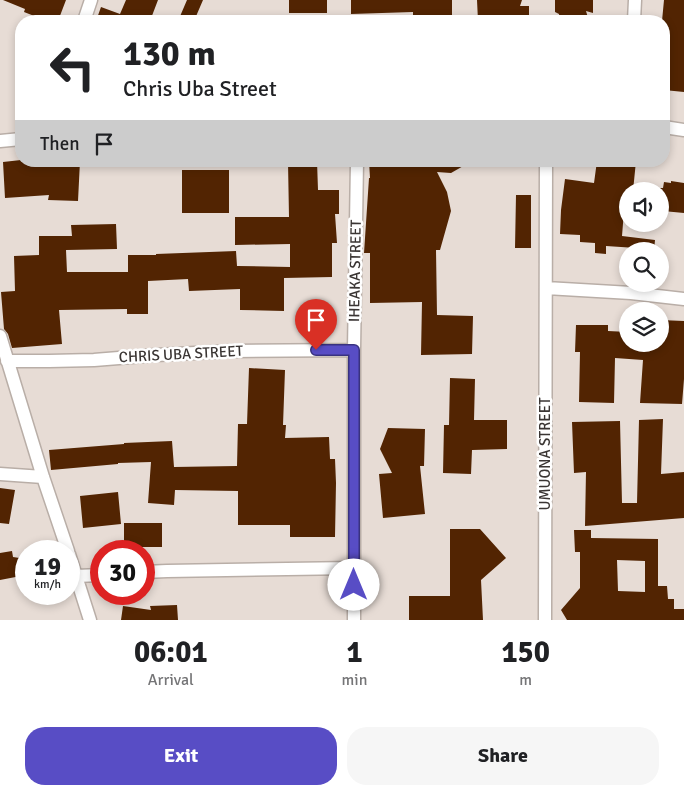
<!DOCTYPE html>
<html lang="en">
<head>
<meta charset="utf-8">
<style>
  body { margin:0; font-family:Signika,sans-serif; background:#f6f6f6; color:#202124; height:100vh; display:flex; flex-direction:column; font-size:19px; white-space:nowrap }
  * { box-sizing:border-box; margin:0 }
  p { font-size:16px; color:#757577 }
  .icon { flex:none; width:28px; height:28px; fill:none; stroke:currentColor; stroke-width:2; stroke-linecap:round; stroke-linejoin:round }
  .map { position:relative; height:620px; overflow:hidden }
  .details { display:flex; flex-direction:column; background:#fff; flex:1 }
  .details>* { flex:none }
  .hud { position:absolute; left:15px; top:15px; width:655px; height:152px; border-radius:20px; box-shadow:0 2px 8px #0003; background:#fff; color:#202124; overflow:hidden }
  .tools { position:absolute; left:619px; top:182px; display:grid; gap:10px }
  .tools a { display:grid; place-items:center; width:50px; height:50px; border-radius:50%; background:#fff; box-shadow:0 2px 8px #0003; font-size:25px }
  .speed { position:absolute; left:15px; top:540px; display:flex; gap:10px; font-size:25px; font-weight:700; text-align:center }
  .speed>* { display:grid; place-content:center; width:65px; height:65px; border-radius:50%; background:#fff; box-shadow:0 2px 8px #0003; line-height:1 }
  .speed small { font-size:12px; font-weight:400 }
  .speed .limit { border:8px solid #d22; background:#fff; color:#111 }
  .pin { position:absolute; display:grid; place-items:center; width:42px; height:42px; color:#fff; margin:-51px -21px; border-radius:50% 50% 50% 0; rotate:-45deg; box-shadow:0 0 5px #0007 }
  .pin .icon { rotate:45deg }
  .me { position:absolute; width:55px; margin:-28px; rotate:0deg; stroke-linejoin:round; filter:drop-shadow(0 0 4px #0008) }
  .turn { display:flex; align-items:center; gap:18px; height:105px; padding:0 25px; font-size:22px }
  .turn .icon { width:65px; height:65px; stroke-width:2.5 }
  .turn b { display:block; font-size:35px; line-height:42px }
  .then { display:flex; align-items:center; height:48px; padding:0 25px; background:#0003; gap:10px; font-size:19px }
  .eta { display:flex; justify-content:space-evenly; align-items:center; height:85px; text-align:center }
  .eta b { font-size:30px; font-weight:700; line-height:35px }
  .primary-button { display:flex; gap:10px; margin-top:auto; padding:10px 25px }
  .primary-button a { flex:1; height:58px; border-radius:20px; background:#584dc5; color:#fff; font-size:20px; font-weight:700; line-height:58px; text-align:center }
  .primary-button a+a { background:#f6f6f6; color:#202124 }
  .map>svg:first-child { display:block }
  .building { fill:#522402; fill-rule:evenodd }
  .lines { fill:none; stroke-linecap:round; stroke-linejoin:round }
  .minor-casing { stroke:#b9aea7; stroke-width:15 }
  .minor { stroke:#fff; stroke-width:12 }
  .route-casing { stroke:#393280; stroke-width:12 }
  .route { stroke:#584dc5; stroke-width:9 }
  .labels { text-anchor:middle; stroke-width:5; stroke-linejoin:round; paint-order:stroke }
  .street-label { font-size:15px; fill:#3a3533; stroke:#fff }
</style>
</head>
<body>
<div class="map">
<svg width="684" height="620" viewBox="0 0 684 620">
  <rect width="100%" height="100%" fill="#e7dcd5"/>
  <path class="building" d="M3,0H66L58,21H47L24,12L25,9Z
    M126,0H158L150,21H96L101,7L120,14Z
    M187,0H203L194,21H178Z
    M289,0H327V13H289Z
    M351,0H452V21H413V12L351,14Z
    M477,0H522L520,6H529V21H478Z
    M555,0H593V13L586,11L589,21H560L559,14L555,12Z
    M664,0H684V92L664,90V21H662Z
    M21,160V161H80L78,201L48,200L49,195L5,198L3,162Z
    M317,161L318,190H339V214H335L337,243H332V277L284,278V311L240,310V289L189,291L188,279L148,281V314H127V309L59,310L62,344L12,348L8,334L4,329L1,292L15,291L14,256L39,255V236H72L71,225L116,224L117,249L66,250L67,272H128V255H156V254L236,251L237,266L290,267V244L235,245V217H289L288,162Z
    M369,161H472L451,173L437,172L447,192L451,211L440,250H436L437,315L473,316L472,354L421,355L422,302L370,303V253H364L369,178H370Z
    M597,161H636L633,191H628V212L624,211L622,236L655,240L654,251H635L636,248L606,246V254L595,253V243L580,242V235L560,234L561,210L565,179L594,183Z
    M182,170H229V213H182Z
    M671,181L684,183V213L663,211L664,203L660,202V188H663L664,182L671,183Z
    M516,195H531V248H515Z
    M660,320L684,321V379L682,404L640,403L643,360L615,358L614,403L579,402L580,352H575L576,325H608V331L628,332V344H660Z
    M249,368L285,370L283,425H286L285,438L329,437L330,459H335L336,483L335,537H290V525H238V491L175,490L174,505L148,503L151,462L118,463V464L51,470L49,450L124,444V443L172,441L174,467L237,466L238,424H247Z
    M450,378L475,379L474,420H507V449L472,450L471,474L443,473L444,425H449Z
    M663,419L661,474L684,472V518L585,526L586,472L574,473L572,422L620,421L622,503H637L639,420Z
    M388,428L425,429L424,466H420L425,514L383,518L379,474L392,473L380,449Z
    M0,488L15,490L9,524L0,523Z
    M118,492L121,524L83,528L80,496Z
    M124,523H162V547H124Z
    M450,529H480L506,558L481,580L483,620H409V596H450Z
    M574,530H591V538L658,539V586H667L668,599H674V609H684V620H567L561,610L580,588V552H575ZM617,560L645,561V592L618,591Z
    M12,551L13,557L26,559V575L0,580V553Z
    M177,605L178,620H121L123,606L151,610L150,606Z"/>
  <g class="lines">
    <defs>
      <path id="minor" d="M84,21L91,0
        M634,21L635,0
        M664,127L684,130
        M0,141L21,139
        M546,288L631,293L684,299
        M0,336L43,477L68,551
        M7,361H49L94,360L156,355L234,351L354,350
        M0,474L43,477
        M69,554L90,620
        M144,572L167,571L353,568
        M76,576L101,575
        M354,620V350L357,161
        M545,620L546,161"/>
    </defs>
    <use href="#minor" class="minor-casing"/>
    <use href="#minor" class="minor"/>
  </g>
  <g class="lines">
    <defs>
      <path id="route" d="M316,350H354V585"/>
    </defs>
    <use href="#route" class="route-casing"/>
    <use href="#route" class="route"/>
  </g>
  <g class="labels">
    <g class="street-label">
      <text transform="translate(355 271) rotate(-89)" y="5">IHEAKA STREET</text>
      <text transform="translate(181 354) rotate(-3)" y="5">CHRIS UBA STREET</text>
      <text transform="translate(545 454) rotate(-90)" y="5">UMUONA STREET</text>
    </g>
  </g>
</svg>
<div class="tools">
<a><svg class="icon" aria-label="sound" viewBox="0 0 24 24"><path d="M4 9h4l5-4v14l-5-4H4zM17 9q2 3 0 6"/></svg></a>
<a><svg class="icon" aria-label="search" viewBox="0 0 24 24"><circle cx="10" cy="10" r="6"/><path d="M15 15l6 6"/></svg></a>
<a><svg class="icon" aria-label="layers" viewBox="0 0 24 24"><path d="M12 4l9 5-9 5-9-5zM3 14l9 5 9-5"/></svg></a>
</div>
<div class="speed"><div>19<small>km/h</small></div><div class="limit">30</div></div>
<div class="pin" style="left:316px;top:350px;background:#d93025"><svg class="icon" aria-label="arrive" viewBox="0 0 24 24"><path d="M6 21V4h12l-3 4 3 4H6"/></svg></div>
<svg class="me" style="left:354px;top:585px" viewBox="-20 -20 40 40"><circle r="19" fill="#fff"/><path d="M0-13L10 11 0 6-10 11z" fill="#584dc5"/></svg>
<div class="hud">
<div class="turn"><svg class="icon" aria-label="left" viewBox="0 0 24 24"><path d="M17 20v-9H6M10 6l-5 5 5 5"/></svg><div><b>130 m</b>Chris Uba Street</div></div>
<div class="then">Then<svg class="icon" aria-label="arrive" viewBox="0 0 24 24"><path d="M6 21V4h12l-3 4 3 4H6"/></svg></div>
</div>
</div>
<section class="details">
<div class="eta">
<div><b>06:01</b><p>Arrival</p></div>
<div><b>1</b><p>min</p></div>
<div><b>150</b><p>m</p></div>
</div>
<div class="primary-button"><a>Exit</a><a>Share</a></div>
</section>
</body>
</html>
